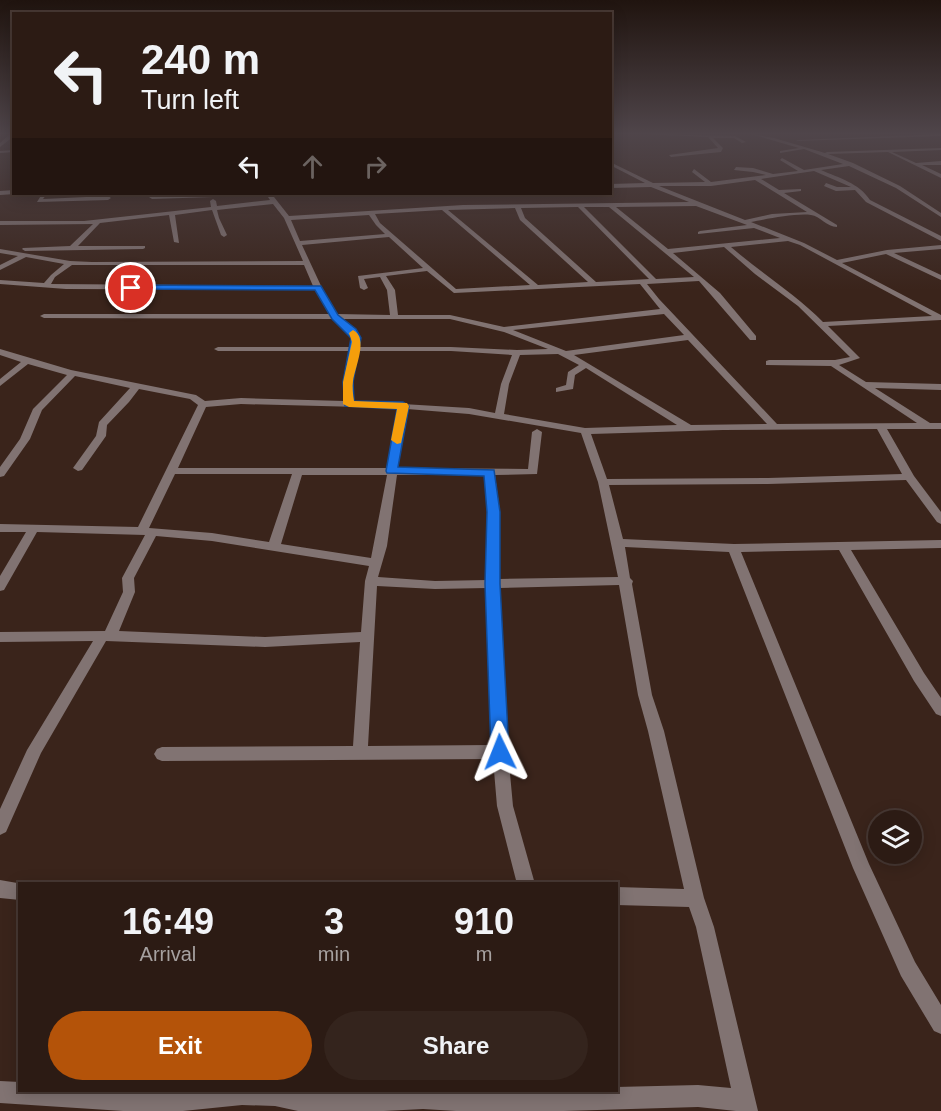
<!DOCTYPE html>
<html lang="en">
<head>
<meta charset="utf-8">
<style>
  body { margin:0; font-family:Helvetica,sans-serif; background:#34241d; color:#f1f3f6; height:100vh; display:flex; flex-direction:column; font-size:22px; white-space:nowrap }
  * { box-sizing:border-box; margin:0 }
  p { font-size:20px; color:#a6a1a0 }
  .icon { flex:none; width:33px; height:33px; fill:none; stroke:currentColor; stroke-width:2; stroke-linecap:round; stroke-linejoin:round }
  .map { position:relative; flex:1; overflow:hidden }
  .sheet { position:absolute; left:18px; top:882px; width:600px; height:210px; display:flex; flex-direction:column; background:#2c1b14; border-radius:0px; box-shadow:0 3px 15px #0003,0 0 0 2px #483934 }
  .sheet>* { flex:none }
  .guide { position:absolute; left:12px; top:12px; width:600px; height:183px; border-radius:0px; box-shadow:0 3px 15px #0003,0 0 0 2px #483934; background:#2c1b14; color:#f1f3f6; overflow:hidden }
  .buttons { position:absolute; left:868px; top:810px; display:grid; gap:12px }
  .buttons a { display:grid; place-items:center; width:54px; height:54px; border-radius:50%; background:#2c1b14; box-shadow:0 3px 15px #0003,0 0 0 2px #483934; font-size:30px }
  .pin { position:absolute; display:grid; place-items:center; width:51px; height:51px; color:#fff; margin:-26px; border:3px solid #fff; border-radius:50%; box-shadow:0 2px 6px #0007 }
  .me { position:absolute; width:66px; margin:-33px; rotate:358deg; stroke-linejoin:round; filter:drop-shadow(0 0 4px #0008) }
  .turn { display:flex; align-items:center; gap:21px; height:126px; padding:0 30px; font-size:27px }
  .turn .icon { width:78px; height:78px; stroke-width:2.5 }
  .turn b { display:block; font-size:42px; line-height:51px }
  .lanes { display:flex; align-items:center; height:57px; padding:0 30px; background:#0003; justify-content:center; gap:30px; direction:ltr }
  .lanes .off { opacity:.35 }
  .eta { display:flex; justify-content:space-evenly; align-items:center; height:102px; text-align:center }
  .eta b { font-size:36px; font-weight:700; line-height:42px }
  .button { display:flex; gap:12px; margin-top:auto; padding:12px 30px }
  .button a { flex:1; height:69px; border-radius:36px; background:#b45309; color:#fff; font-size:24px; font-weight:700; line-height:69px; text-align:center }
  .button a+a { background:#34241d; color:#f1f3f6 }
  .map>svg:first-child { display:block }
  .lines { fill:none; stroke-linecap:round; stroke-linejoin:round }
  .minor { fill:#817372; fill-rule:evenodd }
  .route { fill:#1a73e8; stroke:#114b97; stroke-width:1.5 }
  .slow { fill:#f59e0b }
</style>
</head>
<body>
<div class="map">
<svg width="941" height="1111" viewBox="0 0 941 1111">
  <rect width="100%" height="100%" fill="#3a241b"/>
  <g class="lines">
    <path class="minor" d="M10,134L14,136L0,147V143Z
      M643,134L735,136L746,142L742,143L734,138H713L723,148L721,152L671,157L669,155L718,148L708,137Z
      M751,134L774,138L825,153L827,152L941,148V150L892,152L916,163L941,161V165H922L941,174V178L888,152L828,154L853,163L900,186L941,213V217L896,188L849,166L821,170C839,178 859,183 870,200L941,236V241L866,202L855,190L836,191L824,186L826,183L837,187H851L814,171L761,179L779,190L801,189V191L784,193L837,225V227C827,227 820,216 811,215C796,213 767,219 751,222L804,243L837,260L887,250L941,245V249L894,253L941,275V280L886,254L842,263L941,315V320L828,326L860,358L839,365L866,382L941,384V390L875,388L930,423H941V429H887L914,476L941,512V524L937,522L906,480L768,484L609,485L623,539L734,544L941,540V548L851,550L924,673L941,698V716L936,714L914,681L839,550L741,552L869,864L915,962L941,1005V1034L934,1031L901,976L853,868L729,552L625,547L630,578L633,581L632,584L652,695L664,731L704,898L714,927L758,1111H736L698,1107L564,1111H456L423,1109L384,1111H298L275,1106L242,1105L183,1111H123L0,1103V1081L20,1082V1090H303L315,1093L363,1090H474L515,1093L549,1090H616V1087L698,1085L731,1088L696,927L689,907L616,905V887L684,889L648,731L638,695L619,585L499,588L508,752L513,806L535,884H517L497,806L493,759L162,761L157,759L154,754L157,749L162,747L353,746L360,642L265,647L106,641L41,753L6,832L0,835V809L27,750L93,641L0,642V632L105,631L123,592L122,578L145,535L37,532L4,590L0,591V576L26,532H0V524L138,527L198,405L190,399L139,389L129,402L107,425L106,436L82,470L78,471L73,468L96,436L99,422L130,388L75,376L42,410L30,439L4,476L0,477V467L20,439L33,409L67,375L28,364L0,386V379L21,362L0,355V349L71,370L196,395L205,401L241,398L344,401V382L349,351H218L214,349L218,347H350L352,338L349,332L333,319L44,318L40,316L44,314H330L316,290L66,289L0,284V280L44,283L51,275L64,264L26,257L0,270V265L18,256L0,253V249L70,261L92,262L303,261L284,218L273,204L217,210L219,218L227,235L224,237L221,235L212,210L175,215L179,243L174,242L169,215L100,223L78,246H145V248L143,249L25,251L22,249L23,248L70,246L93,224L0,225V221H84L211,207L210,201L213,199L216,201L217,206L270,200L266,194H323L274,197L289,216L463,205L689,202L651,187L610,188V184L645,183L610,165V162L653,183L705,182L692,172L694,169L711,182L766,175L753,172L734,170L736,167L753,168L773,174L798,171L780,160L782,158L804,170L843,164L804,149L780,153V151L799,148ZM755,180L807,212L772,214L745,220L659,186H711ZM696,206L747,225L700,231L698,232V234L754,228L780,238L668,249L616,207ZM578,207L649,279L596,282L525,218L521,208ZM584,207H609L694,277L656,279ZM515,208L520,220L588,282L538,285L448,210ZM442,210L530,285L456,289L380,223L375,214ZM369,215L376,225L385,234L300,241L291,220ZM389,237L423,268L358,276L360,288L364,290L368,288L364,279L380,277L387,290L390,315L337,314L322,288L302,245ZM788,241L800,245L932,316L823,322C795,294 761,273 731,247ZM724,247L755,274L798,306L850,357L835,360H769L766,361V365L831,366L917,423L777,424L659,299L647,284L699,281L750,340H756V336L720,293L673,253ZM72,265H304L313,286L51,284L55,277ZM427,271L454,293L640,284L660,309L504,327L450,315H398L395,290L386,276ZM664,314L684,335L566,351L513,330ZM342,319H450L504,332L548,349L517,350L451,347H359C361,333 352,327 342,319ZM688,340L767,424L691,425L574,355ZM358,351H451L512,355L501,384L495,413L469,408L353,401L352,382ZM558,354L579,365L568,372L566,385L556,388V392L573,389L575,375L586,368L677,425L585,428L504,414L509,384L520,355ZM241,404L398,408L388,468H178L206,407ZM407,409L469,414L581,433L598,482L618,577L499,579L500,512L495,475L537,474L542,432L537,429L532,432L528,469L398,468ZM877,429L902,474L768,478L607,479L591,434L723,430ZM175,474H292L269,542L212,533L149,528ZM302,475H387L371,558L281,544ZM397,475H485L488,512L487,580L435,581L378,577L387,546ZM156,536L212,541L369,566L365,581L361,632L265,637L119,631L135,592L134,578ZM377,586L435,589L487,588L492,745L368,746Z
      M941,134V136L796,141L798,140Z
      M14,150V152L0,153V151Z
      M14,190L15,194L0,195V191Z
      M42,194H47L43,199L108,196L111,198L108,200L37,202Z
      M208,194L216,195L213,197L152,199L149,197L152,195Z
      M0,880L23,884H20V900L0,898Z"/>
  </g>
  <linearGradient id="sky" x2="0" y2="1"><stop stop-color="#20140f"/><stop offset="0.46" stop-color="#4f454a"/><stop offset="1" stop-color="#4f454a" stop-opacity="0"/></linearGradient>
  <rect width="941" height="290" fill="url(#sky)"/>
  <path class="route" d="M131,285L321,286L338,315L356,329L361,338L353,382L354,401L403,402L409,406L398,467L494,470L500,512V584L509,752L506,757L500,759L494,757L491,752L485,584L487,512L484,476L387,473L386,471L397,409L345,406L343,382L351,338L332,319L315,290L128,289V286Z"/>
  <path class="slow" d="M353,330C369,338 355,367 353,381C352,387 353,395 354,401L407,403L409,406L401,443L397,444L391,440L397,409L349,407L343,404V382L352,342L349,333Z"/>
</svg>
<div class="buttons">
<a><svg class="icon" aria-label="layers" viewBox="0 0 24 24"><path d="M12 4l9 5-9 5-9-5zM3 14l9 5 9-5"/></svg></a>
</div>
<div class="pin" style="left:131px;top:288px;background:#d93025"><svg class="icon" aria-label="arrive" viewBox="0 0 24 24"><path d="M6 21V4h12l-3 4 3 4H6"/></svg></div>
<svg class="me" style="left:500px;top:752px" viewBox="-20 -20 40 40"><path d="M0-17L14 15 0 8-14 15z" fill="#1a73e8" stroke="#fff" stroke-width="4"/></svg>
<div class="guide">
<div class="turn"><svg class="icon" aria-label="left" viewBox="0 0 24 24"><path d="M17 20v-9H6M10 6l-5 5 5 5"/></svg><div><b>240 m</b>Turn left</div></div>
<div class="lanes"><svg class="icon" aria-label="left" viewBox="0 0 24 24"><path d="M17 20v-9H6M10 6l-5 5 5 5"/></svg><svg class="icon off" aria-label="ahead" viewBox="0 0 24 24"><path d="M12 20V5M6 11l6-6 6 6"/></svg><svg class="icon off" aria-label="right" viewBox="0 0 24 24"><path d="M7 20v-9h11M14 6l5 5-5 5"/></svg></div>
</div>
<section class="sheet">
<div class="eta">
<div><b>16:49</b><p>Arrival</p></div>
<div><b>3</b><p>min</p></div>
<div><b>910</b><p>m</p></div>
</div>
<div class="button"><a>Exit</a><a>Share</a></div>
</section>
</div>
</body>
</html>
